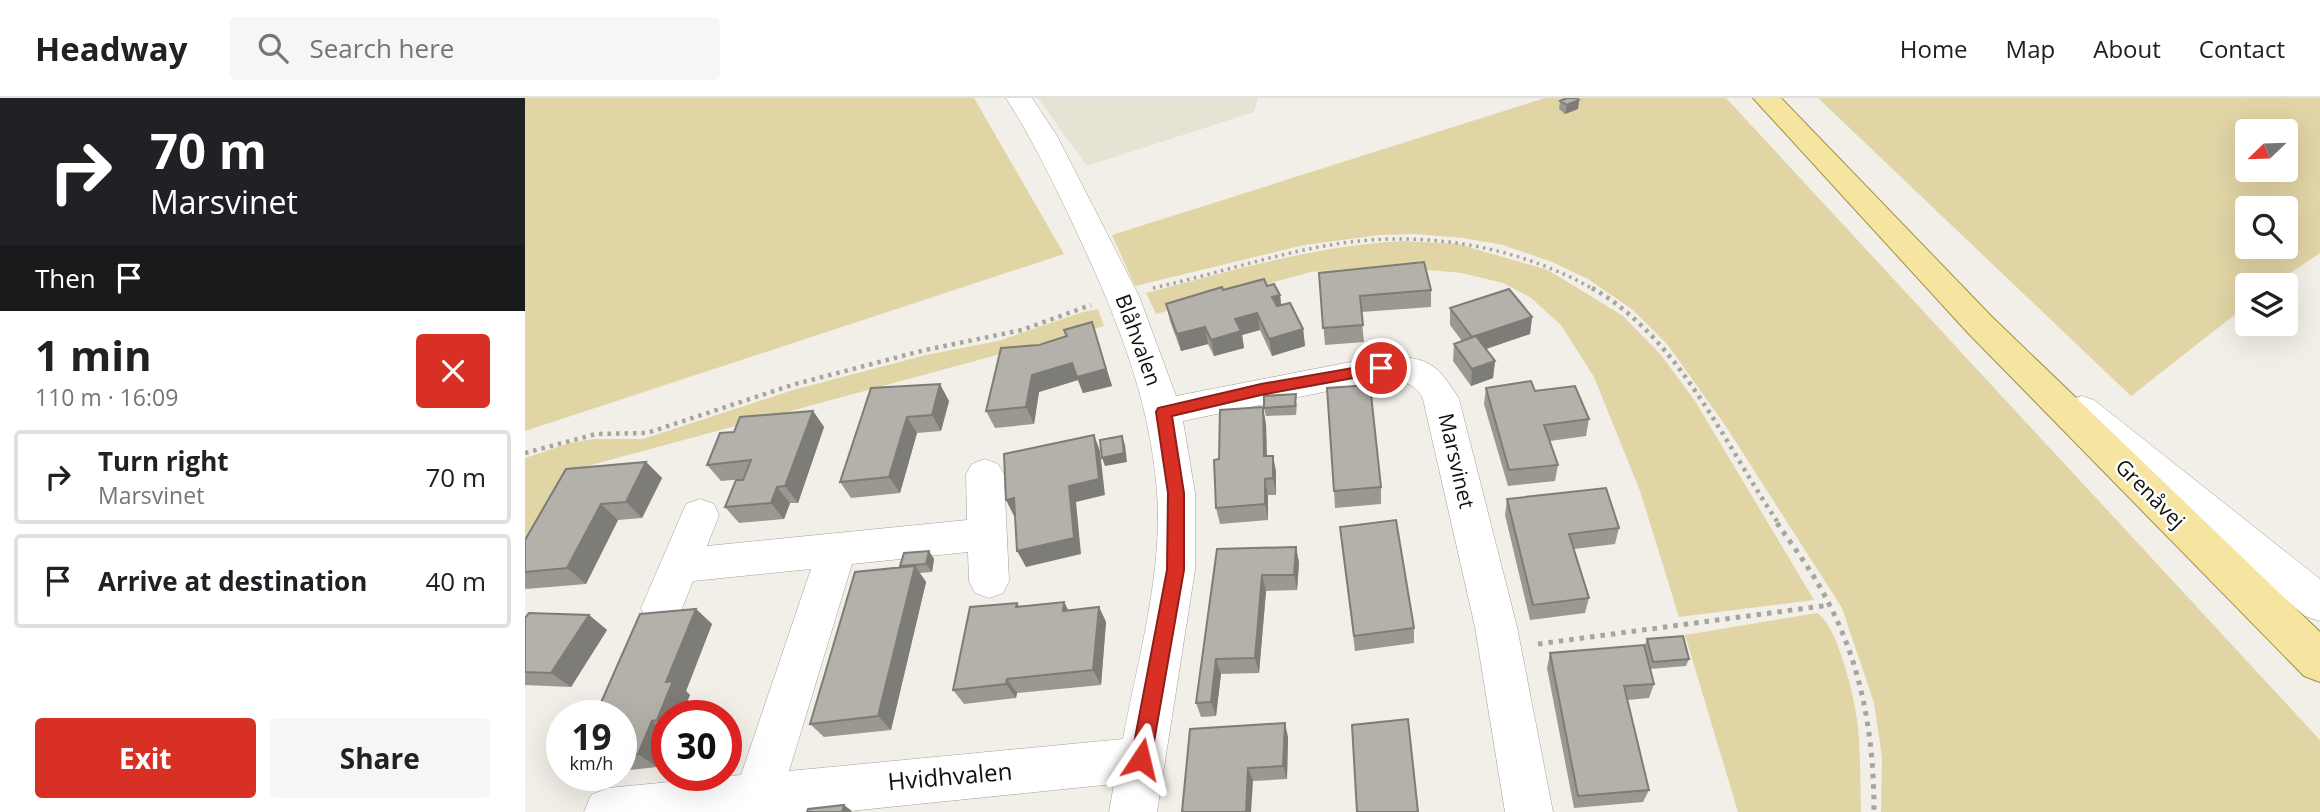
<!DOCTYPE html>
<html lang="en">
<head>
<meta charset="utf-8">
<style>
  body { margin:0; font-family:"Open Sans",sans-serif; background:#f6f6f6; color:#202124; height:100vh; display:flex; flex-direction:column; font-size:26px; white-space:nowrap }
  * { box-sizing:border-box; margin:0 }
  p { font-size:23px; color:#757577 }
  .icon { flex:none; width:38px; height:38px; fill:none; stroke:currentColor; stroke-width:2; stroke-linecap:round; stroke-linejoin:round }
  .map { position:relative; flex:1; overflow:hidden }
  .panel { display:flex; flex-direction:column; background:#fff; width:525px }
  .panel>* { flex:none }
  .hud { background:#202124; color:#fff; overflow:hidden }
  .needle { width:46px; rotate:247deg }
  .controls { position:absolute; left:1710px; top:21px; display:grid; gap:14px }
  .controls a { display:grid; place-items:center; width:63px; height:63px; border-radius:7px; background:#fff; box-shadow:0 7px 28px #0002; font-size:35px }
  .speed { position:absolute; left:21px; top:602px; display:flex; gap:14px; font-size:35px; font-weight:700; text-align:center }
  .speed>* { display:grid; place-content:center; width:91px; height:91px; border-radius:50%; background:#fff; box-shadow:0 7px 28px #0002; line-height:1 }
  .speed small { font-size:18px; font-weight:400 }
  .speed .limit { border:10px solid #d22; background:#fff; color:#111 }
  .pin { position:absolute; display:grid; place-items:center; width:60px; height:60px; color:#fff; margin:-30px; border:4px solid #fff; border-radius:50%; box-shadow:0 2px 7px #0007 }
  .me { position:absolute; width:77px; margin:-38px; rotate:10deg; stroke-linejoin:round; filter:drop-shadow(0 0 5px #0008) }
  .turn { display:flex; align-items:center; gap:24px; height:147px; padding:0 35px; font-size:32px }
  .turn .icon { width:91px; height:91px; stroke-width:2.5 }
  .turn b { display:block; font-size:49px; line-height:60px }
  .then { display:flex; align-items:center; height:66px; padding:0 35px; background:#0003; gap:14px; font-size:26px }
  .round { display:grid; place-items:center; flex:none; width:74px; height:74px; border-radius:7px; background:#f6f6f6 }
  .summary { display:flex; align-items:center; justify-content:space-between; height:119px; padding:0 35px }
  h1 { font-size:42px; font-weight:700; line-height:52px }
  .cta { display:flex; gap:14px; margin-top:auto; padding:14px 35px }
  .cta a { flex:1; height:80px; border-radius:7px; background:#d93025; color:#fff; font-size:28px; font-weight:700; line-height:80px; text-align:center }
  .cta a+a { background:#f6f6f6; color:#202124 }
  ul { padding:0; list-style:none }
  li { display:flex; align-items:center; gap:21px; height:94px; margin:0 14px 10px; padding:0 21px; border:4px solid #e0e0e0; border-radius:7px }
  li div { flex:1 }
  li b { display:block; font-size:26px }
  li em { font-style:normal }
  header { display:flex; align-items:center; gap:42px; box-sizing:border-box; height:98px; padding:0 35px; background:#fff; border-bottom:2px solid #e0e0e0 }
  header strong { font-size:33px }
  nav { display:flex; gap:38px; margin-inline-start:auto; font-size:24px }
  .search { width:490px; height:63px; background:#f6f6f6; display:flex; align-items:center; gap:18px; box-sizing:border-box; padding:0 24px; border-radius:7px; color:#757577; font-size:26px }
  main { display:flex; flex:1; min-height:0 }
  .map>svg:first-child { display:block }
  .built { fill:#e7e3d4 }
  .green { fill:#e1d4a5; fill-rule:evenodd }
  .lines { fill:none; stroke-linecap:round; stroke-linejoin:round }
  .minor-casing { stroke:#a2a199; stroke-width:1 }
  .major-casing { stroke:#a28f45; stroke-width:2 }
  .path-far2 { stroke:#a6a59e; stroke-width:3.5; stroke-dasharray:2.5 4.5; stroke-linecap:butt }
  .path-far1 { stroke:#a6a59e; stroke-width:4.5; stroke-dasharray:3.5 5; stroke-linecap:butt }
  .path { stroke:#a6a59e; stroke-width:5; stroke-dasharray:4.5 6; stroke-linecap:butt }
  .minor { fill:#fff; fill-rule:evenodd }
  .major { fill:#f6e5a1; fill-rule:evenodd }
  .wall { fill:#9a9891 }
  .shaded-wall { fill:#7d7c76 }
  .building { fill:#b3b1a9; stroke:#7d7c76; stroke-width:2 }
  .route { fill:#d93025; stroke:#8d1f18; stroke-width:2 }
  .labels { text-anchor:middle; stroke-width:5; stroke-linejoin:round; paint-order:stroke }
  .street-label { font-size:21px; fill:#11110e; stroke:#fff }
  .near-street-label { font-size:24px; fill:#11110e; stroke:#fff }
</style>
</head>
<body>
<header>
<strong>Headway</strong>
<div class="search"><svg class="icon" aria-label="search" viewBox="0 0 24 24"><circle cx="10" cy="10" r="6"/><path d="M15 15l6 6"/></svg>Search here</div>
<nav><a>Home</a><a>Map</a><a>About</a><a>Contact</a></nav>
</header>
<main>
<section class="panel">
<div class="hud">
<div class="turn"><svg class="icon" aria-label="right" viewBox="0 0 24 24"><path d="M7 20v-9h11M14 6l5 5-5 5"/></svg><div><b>70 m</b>Marsvinet</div></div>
<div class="then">Then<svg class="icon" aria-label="arrive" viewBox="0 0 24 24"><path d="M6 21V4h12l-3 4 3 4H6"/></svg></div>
</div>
<div class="summary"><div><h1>1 min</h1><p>110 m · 16:09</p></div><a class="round" style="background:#d93025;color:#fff"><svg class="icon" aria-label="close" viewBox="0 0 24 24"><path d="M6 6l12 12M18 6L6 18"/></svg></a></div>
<ul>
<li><svg class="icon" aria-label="right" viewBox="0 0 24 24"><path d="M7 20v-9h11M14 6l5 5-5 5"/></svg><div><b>Turn right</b><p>Marsvinet</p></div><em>70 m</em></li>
<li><svg class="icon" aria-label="arrive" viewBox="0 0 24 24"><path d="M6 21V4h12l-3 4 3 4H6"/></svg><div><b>Arrive at destination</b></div><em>40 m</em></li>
</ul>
<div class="cta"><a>Exit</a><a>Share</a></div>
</section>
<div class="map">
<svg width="1795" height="714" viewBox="0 0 1795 714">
  <rect width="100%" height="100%" fill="#f1efe7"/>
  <path class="built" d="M513,0H733L729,14L562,68Z"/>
  <path class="green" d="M0,0H449L539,156L0,333Z
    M1020,0H1201L1795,642V714H1356L1357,659L1349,605L1317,510L1200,327L1142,246L1108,212L1063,181L1027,164L978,147L938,140L890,136L855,137L779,147L610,188L587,137Z
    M1293,0H1795V155L1747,187H1722V207L1606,298ZM1760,33V72H1722V33ZM1760,110V149H1722V110Z
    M880,143L933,146L1023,172L1098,218L1136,257L1170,303L1289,502L1154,519L1115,393L1069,279L1036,227L1005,199L978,185L937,175L858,168L786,174L631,216L621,195C706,173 792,147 880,143Z
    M573,211L579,228L55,370L0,443V360L45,345L68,341H118L268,292L401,257L473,243L558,214Z
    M1292,515C1312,526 1329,597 1332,621C1336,651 1335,683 1336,714H1213L1160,537Z"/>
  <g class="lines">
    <defs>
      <path id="minor" d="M481,0H507L532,38L614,198L651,298L856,258C900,259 911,262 934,301L992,529L1028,714H980L950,529L898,301C889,283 875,283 856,282L658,323L670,395V472L632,714H584L589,686L315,714H59L66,697L83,690L216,677L286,471L168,483L152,523L137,528L122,523L116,510L161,406L175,401L189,406L194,417L182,448L442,422L441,376L447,366L460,361L473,366L479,376L484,483L478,495L464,500L450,495L444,483L443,454L327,466L264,673L598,641C613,560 638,476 632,394C625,297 587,208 546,122C526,80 506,39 481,0Z
        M1557,298L1569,302L1795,481V523L1780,518L1545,320L1539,311L1545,302Z"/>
      <path id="major" d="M1228,0H1256L1468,220L1795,534V584L1779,578L1444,236Z"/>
    </defs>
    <use href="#minor" class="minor-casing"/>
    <use href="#major" class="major-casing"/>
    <path class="path-far2" d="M628,190C687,177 746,157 805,147C896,131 991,147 1070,192"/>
    <path class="path-far1" d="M1067,190C1155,240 1199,346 1254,426
      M0,355L71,336L122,335L267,287L400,252L497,232L566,207"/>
    <path class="path" d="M1252,425C1270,451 1290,477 1304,506C1338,571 1349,642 1349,714
      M1013,546L1305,507"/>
    <use href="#minor" class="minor"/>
    <use href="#major" class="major"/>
  </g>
  <path class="wall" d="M1054,2L1053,11L1040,16L1034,11L1035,3Z
    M794,175L906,192V209L836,214L839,244L800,247Z
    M742,188L755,197L756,207L778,231L780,248L747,258L735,232L717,237L719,250L689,258L683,246L656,253L645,223L641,206L698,192Z
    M925,210L1007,219L1005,236L961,251L970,263L968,280L946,288L928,263L929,246L937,243L925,227Z
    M572,241L587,288L558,295L553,282L514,294L509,326L470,330L461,313Z
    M346,290L424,303L416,333L392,335L375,395L326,400L315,384Z
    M961,290L1064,321L1061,338L1025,343L1033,367L1030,383L983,388L959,306Z
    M772,305L771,317L741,318L739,310Z
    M288,313L299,329L273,405H265L259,421L214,425L200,409L219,381L196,383L182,367L209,334Z
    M741,326L742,358H748L751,374V397H743V422L695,426L691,410L694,361Z
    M121,364L137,380L117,420L93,422L61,486L1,491L0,490V442Z
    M856,389V406L810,410L809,393Z
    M982,401L1094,430L1090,446L1049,451L1064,500L1060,515L1005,522L980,417Z
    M815,429L889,530V545L830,553Z
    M771,449L774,465L772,492L741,493L734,575L696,576L691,618L676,619L671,605L692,451Z
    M404,453L409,461L407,474L395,475L401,484L366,632L299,639L285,626L376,470L375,468Z
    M539,504L543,513L574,509L581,524L576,587L492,595L491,600L439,606L428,592L492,505L495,509Z
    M171,511L187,526L161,593L165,597L142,618V645L132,669L96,673V618Z
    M64,517L82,532L46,589L0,587V520Z
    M1122,541L1164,561L1161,568L1125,571L1129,586L1124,600L1102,602L1124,692L1118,704L1049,710L1022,570L1025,555L1119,549Z
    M763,639L762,681L728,683L657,714Z"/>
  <path class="shaded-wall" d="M1054,2L1053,11L1040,16L1042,7Z
    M755,197L757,214L750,216L747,199Z
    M732,215L735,232L717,237L719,250L689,258L686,242L710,221Z
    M1007,219L1005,236L946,256L947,239Z
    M680,229L683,246L656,253L652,236Z
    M778,231L780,248L747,258L744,241Z
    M572,241L587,288L558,295L553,282L514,294L509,326L501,309L507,277L547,265Z
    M970,263L968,280L946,288L947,271Z
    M415,286L424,303L416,333L407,317Z
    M738,309L741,326L742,375L739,358Z
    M288,313L299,329L273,405L260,388Z
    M382,319L392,335L375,395L364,379Z
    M569,337L575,353L580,397L551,404L556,456L501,469L492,453L544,388Z
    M597,338L600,347L602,364L580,368L577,360Z
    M748,358L751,374V397L748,380Z
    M121,364L137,380L117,420L101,404Z
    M740,381L743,397V422L740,406Z
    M252,389L265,405L259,421L246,405Z
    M489,400L498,416L489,418L481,402Z
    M76,406L93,422L61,486L42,470Z
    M771,449L774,465L772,492L769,477Z
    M404,453L409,461L407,474L401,466Z
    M390,468L401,484L366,632L353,618Z
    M737,477L741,493L734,575L730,560Z
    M539,504L547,519L538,513Z
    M574,509L581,524L576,587L568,572Z
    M171,511L187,526L161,593L165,597L157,618H142V629L132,622L141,584Z
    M64,517L82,532L46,589L26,575Z
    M691,561L696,576L691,618L686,604Z
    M482,581L492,595L491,600L481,586Z
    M127,623L142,634V645L132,669L113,656Z
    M760,625L763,639L762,681L758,668Z
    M723,670L728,683L726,714H721Z
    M319,707L327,713L326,714H317Z"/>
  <path class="building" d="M1042,0H1052L1054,2L1042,7L1035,3Z
    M899,164L906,192L835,198L838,227L798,230L794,175Z
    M739,181L742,188L749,186L755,197L747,199L752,208L765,205L778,231L744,241L732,215L710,221L716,233L686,242L680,229L652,236L641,206L697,189L698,192Z
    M984,191L1007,219L947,239L925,210Z
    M567,224L581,271L552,279L547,265L507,277L501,309L461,313L476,250L514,247L542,238L539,232Z
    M951,238L970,263L947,271L929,246Z
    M1006,283L1010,293L1050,288L1064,321L1019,327L1033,367L984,372L961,290Z
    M415,286L407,317L382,319L364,379L315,384L346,290Z
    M845,287L856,389L809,393L802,290Z
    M771,296L770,308L739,310V298Z
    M738,309L739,358H748V380L740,381V406L691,410L689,362L694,361L695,312Z
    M288,313L260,388L252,389L246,405L200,409L211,382H218L226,362L182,367L195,335L209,334L215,319Z
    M569,337L574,381L544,388L549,440L492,453L489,400L481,402L479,356Z
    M597,338L599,355L577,360L575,342Z
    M121,364L101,404L76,406L42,470L0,474V442L41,371Z
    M1081,390L1094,430L1044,436L1064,500L1008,507L982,401Z
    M871,422L889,530L829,538L815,429Z
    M771,449L769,477H737L730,560L691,561L686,604L671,605L692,451Z
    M404,453L401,466L375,468L379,455Z
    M390,468L353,618L285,626L330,474Z
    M539,504L538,513L574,509L568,572L482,581L481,586L428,592L445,509L492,505L491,509Z
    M171,511L141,584L148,583L132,622L127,623L113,656L96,658V618H70L115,516Z
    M4,515L64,517L26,575L0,574V520Z
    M1158,538L1164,561L1128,564L1122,541Z
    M1119,547L1129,586L1099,588L1124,692L1053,698L1025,555Z
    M883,621L893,714H832L827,627Z
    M760,625L758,668L723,670L721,714H657L665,631Z
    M319,707L317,714H282L283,711Z"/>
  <path class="route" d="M856,265L864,270L861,274L736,297L647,318L659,395V472L626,661L623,667L616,670L609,667L606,661L642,472L643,395L631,314L633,310L736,286Z"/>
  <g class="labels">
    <g class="street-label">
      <text transform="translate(613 242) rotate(70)" y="7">Blåhvalen</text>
      <text transform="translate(931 363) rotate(77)" y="7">Marsvinet</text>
      <text transform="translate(1625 396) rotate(45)" y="7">Grenåvej</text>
    </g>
    <g class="near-street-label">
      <text transform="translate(425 679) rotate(-5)" y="8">Hvidhvalen</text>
    </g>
  </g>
</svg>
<div class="controls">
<a><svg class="needle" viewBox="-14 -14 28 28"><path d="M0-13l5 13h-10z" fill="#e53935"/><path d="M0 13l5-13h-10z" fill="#757577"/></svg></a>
<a><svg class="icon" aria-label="search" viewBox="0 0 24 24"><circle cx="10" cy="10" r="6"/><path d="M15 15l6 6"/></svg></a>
<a><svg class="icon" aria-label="layers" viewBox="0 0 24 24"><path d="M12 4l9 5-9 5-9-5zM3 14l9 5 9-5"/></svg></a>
</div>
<div class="speed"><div>19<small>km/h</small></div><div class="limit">30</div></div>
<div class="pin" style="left:856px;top:270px;background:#d93025"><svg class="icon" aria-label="arrive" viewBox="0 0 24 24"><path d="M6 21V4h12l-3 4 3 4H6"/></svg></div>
<svg class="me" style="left:616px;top:661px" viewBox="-20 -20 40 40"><path d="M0-17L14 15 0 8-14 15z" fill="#d93025" stroke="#fff" stroke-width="4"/></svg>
</div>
</main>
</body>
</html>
